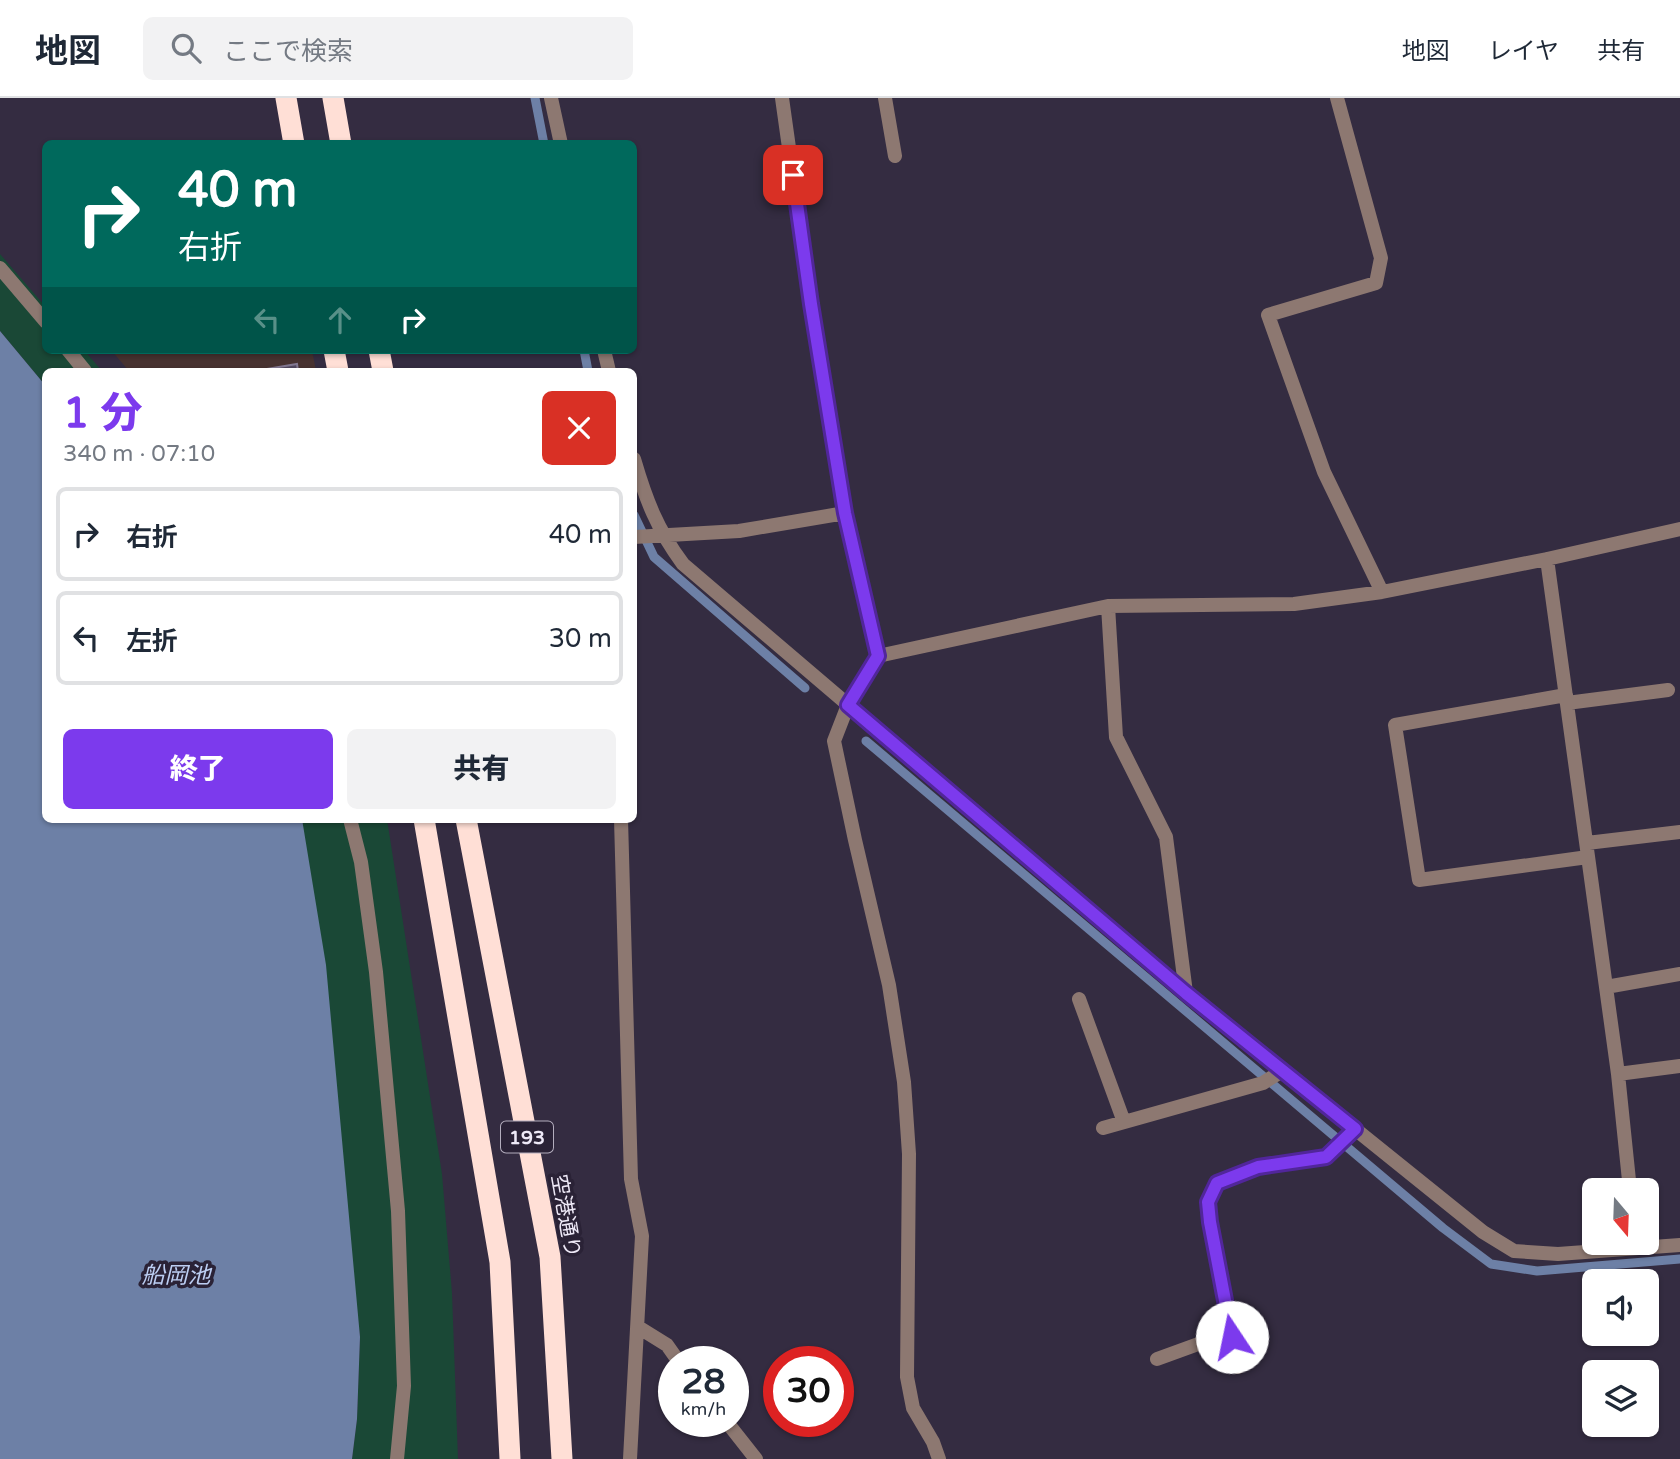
<!DOCTYPE html>
<html lang="ja">
<head>
<meta charset="utf-8">
<style>
  body { margin:0; font-family:"Varela Round","Noto Sans JP",sans-serif; background:#f2f2f3; color:#1f2937; height:100vh; display:flex; flex-direction:column; font-size:26px; white-space:nowrap }
  * { box-sizing:border-box; margin:0 }
  p { font-size:23px; color:#747a83 }
  .icon { flex:none; width:38px; height:38px; fill:none; stroke:currentColor; stroke-width:2; stroke-linecap:round; stroke-linejoin:round }
  .map { position:relative; flex:1; overflow:hidden }
  .side { position:absolute; left:42px; top:270px; width:595px; height:455px; display:flex; flex-direction:column; background:#fff; border-radius:10px; box-shadow:0 2px 5px #0004 }
  .side>* { flex:none }
  .top-card { position:absolute; left:42px; top:42px; width:595px; height:214px; border-radius:10px; box-shadow:0 2px 5px #0004; background:#00695c; color:#fff; overflow:hidden }
  .needle { width:46px; rotate:161deg }
  .fabs { position:absolute; left:1582px; top:1080px; display:grid; gap:14px }
  .fabs a { display:grid; place-items:center; width:77px; height:77px; border-radius:10px; background:#fff; box-shadow:0 2px 5px #0004; font-size:35px }
  .speed { position:absolute; left:658px; top:1248px; display:flex; gap:14px; font-size:35px; font-weight:700; text-align:center }
  .speed>* { display:grid; place-content:center; width:91px; height:91px; border-radius:50%; background:#fff; box-shadow:0 2px 5px #0004; line-height:1 }
  .speed small { font-size:18px; font-weight:400 }
  .speed .limit { border:10px solid #d22; background:#fff; color:#111 }
  .pin { position:absolute; display:grid; place-items:center; width:60px; height:60px; color:#fff; margin:-30px; border-radius:14px; box-shadow:0 4px 10px #0006 }
  .me { position:absolute; width:77px; margin:-38px; rotate:349deg; stroke-linejoin:round; filter:drop-shadow(0 0 5px #0008) }
  .turn { display:flex; align-items:center; gap:24px; height:147px; padding:0 21px; font-size:32px }
  .turn .icon { width:91px; height:91px; stroke-width:2.5 }
  .turn b { display:block; font-size:49px; line-height:60px }
  .lanes { display:flex; align-items:center; height:66px; padding:0 21px; background:#0003; justify-content:center; gap:35px; direction:ltr }
  .lanes .off { opacity:.35 }
  .round { display:grid; place-items:center; flex:none; width:74px; height:74px; border-radius:10px; background:#f2f2f3 }
  .summary { display:flex; align-items:center; justify-content:space-between; height:119px; padding:0 21px }
  h1 { font-size:42px; font-weight:800; line-height:52px; color:#7c3aed }
  .action { display:flex; gap:14px; margin-top:auto; padding:14px 21px }
  .action a { flex:1; height:80px; border-radius:10px; background:#7c3aed; color:#fff; font-size:28px; font-weight:800; line-height:80px; text-align:center }
  .action a+a { background:#f2f2f3; color:#1f2937 }
  ul { padding:0; list-style:none }
  li { display:flex; align-items:center; gap:21px; height:94px; margin:0 14px 10px; padding:0 7px; border:4px solid #e0e1e3; border-radius:10px }
  li div { flex:1 }
  li b { display:block; font-size:26px }
  li em { font-style:normal }
  header { display:flex; align-items:center; gap:42px; box-sizing:border-box; height:98px; padding:0 35px; background:#fff; border-bottom:2px solid #e0e1e3 }
  header strong { font-size:33px }
  nav { display:flex; gap:38px; margin-inline-start:auto; font-size:24px }
  .search { width:490px; height:63px; background:#f2f2f3; display:flex; align-items:center; gap:18px; box-sizing:border-box; padding:0 24px; border-radius:10px; color:#747a83; font-size:26px }
  .map>svg:first-child { display:block }
  .commercial { fill:#473230 }
  .green { fill:#1a4836 }
  .water { fill:#6d80a6 }
  .lines { fill:none; stroke-linecap:round; stroke-linejoin:round }
  .stream { stroke:#6d80a6; stroke-width:9 }
  .building { fill:#51485f; stroke:#827891; stroke-width:2 }
  .street { stroke:#8d7871; stroke-width:14 }
  .highway { stroke:#ffdfd6; stroke-width:21 }
  .route-casing { stroke:#51269a; stroke-width:18 }
  .route { stroke:#7c3aed; stroke-width:12 }
  .labels { text-anchor:middle; stroke-width:7; stroke-linejoin:round; paint-order:stroke }
  .shield { fill:#2a2236; stroke:#b3adbd; stroke-width:2 }
  .shield-label { font-size:19px; font-weight:bold; fill:#eee9f7 }
  .street-label { font-size:21px; fill:#eee9f7; stroke:#2a2236 }
  .water-label { font-size:23px; font-style:italic; fill:#bccef3; stroke:#2a2236 }
</style>
</head>
<body>
<header>
<strong>地図</strong>
<div class="search"><svg class="icon" aria-label="search" viewBox="0 0 24 24"><circle cx="10" cy="10" r="6"/><path d="M15 15l6 6"/></svg>ここで検索</div>
<nav><a>地図</a><a>レイヤ</a><a>共有</a></nav>
</header>
<div class="map">
<svg width="1680" height="1361" viewBox="0 0 1680 1361">
  <rect width="100%" height="100%" fill="#342c41"/>
  <path class="commercial" d="M111,252H312L316,273H129Z"/>
  <path class="green" d="M0,156L45,208L46,252H84L102,273H46L45,287L0,233Z
    M302,721H387L442,1076L452,1195L458,1361H352L357,1321L360,1239Z"/>
  <path class="water" d="M0,233L45,287L46,721H302L326,867L360,1239L357,1321L352,1361H0Z"/>
  <g class="lines">
    <path class="stream" d="M535,0L544,46
      M584,252L588,273
      M634,417L654,459L805,590
      M866,643L1443,1130L1491,1166L1537,1173L1680,1161"/>
  </g>
  <path class="building" d="M297,266L298,273H255Z"/>
  <g class="lines">
    <path class="street" d="M551,0L561,46
      M782,0L811,206L845,415L878,558L848,607L834,643L855,742L889,887L904,984L909,1056L907,1279L913,1310L933,1344L939,1361
      M885,0L895,58
      M1337,0L1381,160L1376,185L1268,217L1324,374L1382,494
      M0,170L46,224
      M68,252L85,273
      M604,252L609,273
      M634,361C646,402 657,431 683,466L1186,895L1483,1134L1514,1153L1558,1156L1680,1147
      M634,439L739,433L845,415
      M1547,461L1618,976L1630,1092
      M1108,508L1116,639L1166,739L1186,895
      M878,558L1108,508L1294,506L1382,494L1547,461L1680,431
      M1566,597L1395,627L1419,782L1588,759
      M1567,605L1668,592
      M350,721L361,764L376,874L398,1113L404,1288L397,1361
      M621,721L631,1081L642,1138L630,1361
      M1587,745L1680,734
      M1606,889L1680,876
      M1079,901L1124,1024
      M1618,976L1680,968
      M1103,1030L1263,985L1282,973
      M638,1229L667,1247L679,1264
      M1157,1261L1201,1245L1232,1239
      M1238,1269L1210,1124L1208,1104L1217,1085L1258,1069L1326,1059L1355,1031
      M726,1323L756,1361"/>
    <path class="highway" d="M286,0L294,46
      M333,0L341,46
      M334,252L338,273
      M379,252L383,273
      M424,721L500,1164L510,1361
      M466,721L550,1159L562,1361"/>
  </g>
  <g class="lines">
    <defs>
      <path id="route" d="M793,77L811,206L845,415L878,558L848,607L1186,895L1355,1031L1326,1059L1258,1069L1217,1085L1208,1104L1210,1124L1232,1239"/>
    </defs>
    <use href="#route" class="route-casing"/>
    <use href="#route" class="route"/>
  </g>
  <g class="labels">
    <rect class="shield" x="501" y="1023.5" width="52" height="31" rx="5"/>
    <g class="shield-label">
      <text x="527" y="1046">193</text>
    </g>
    <g class="street-label">
      <text transform="translate(566 1118) rotate(80)" y="7">空港通り</text>
    </g>
    <g class="water-label">
      <text x="176" y="1185">船岡池</text>
    </g>
  </g>
</svg>
<div class="fabs">
<a><svg class="needle" viewBox="-14 -14 28 28"><path d="M0-13l5 13h-10z" fill="#e53935"/><path d="M0 13l5-13h-10z" fill="#747a83"/></svg></a>
<a><svg class="icon" aria-label="sound" viewBox="0 0 24 24"><path d="M4 9h4l5-4v14l-5-4H4zM17 9q2 3 0 6"/></svg></a>
<a><svg class="icon" aria-label="layers" viewBox="0 0 24 24"><path d="M12 4l9 5-9 5-9-5zM3 14l9 5 9-5"/></svg></a>
</div>
<div class="speed"><div>28<small>km/h</small></div><div class="limit">30</div></div>
<div class="pin" style="left:793px;top:77px;background:#d93025"><svg class="icon" aria-label="arrive" viewBox="0 0 24 24"><path d="M6 21V4h12l-3 4 3 4H6"/></svg></div>
<svg class="me" style="left:1232px;top:1239px" viewBox="-20 -20 40 40"><circle r="19" fill="#fff"/><path d="M0-13L10 11 0 6-10 11z" fill="#7c3aed"/></svg>
<div class="top-card">
<div class="turn"><svg class="icon" aria-label="right" viewBox="0 0 24 24"><path d="M7 20v-9h11M14 6l5 5-5 5"/></svg><div><b>40 m</b>右折</div></div>
<div class="lanes"><svg class="icon off" aria-label="left" viewBox="0 0 24 24"><path d="M17 20v-9H6M10 6l-5 5 5 5"/></svg><svg class="icon off" aria-label="ahead" viewBox="0 0 24 24"><path d="M12 20V5M6 11l6-6 6 6"/></svg><svg class="icon" aria-label="right" viewBox="0 0 24 24"><path d="M7 20v-9h11M14 6l5 5-5 5"/></svg></div>
</div>
<section class="side">
<div class="summary"><div><h1>1 分</h1><p>340 m · 07:10</p></div><a class="round" style="background:#d93025;color:#fff"><svg class="icon" aria-label="close" viewBox="0 0 24 24"><path d="M6 6l12 12M18 6L6 18"/></svg></a></div>
<ul>
<li><svg class="icon" aria-label="right" viewBox="0 0 24 24"><path d="M7 20v-9h11M14 6l5 5-5 5"/></svg><div><b>右折</b></div><em>40 m</em></li>
<li><svg class="icon" aria-label="left" viewBox="0 0 24 24"><path d="M17 20v-9H6M10 6l-5 5 5 5"/></svg><div><b>左折</b></div><em>30 m</em></li>
</ul>
<div class="action"><a>終了</a><a>共有</a></div>
</section>
</div>
</body>
</html>
